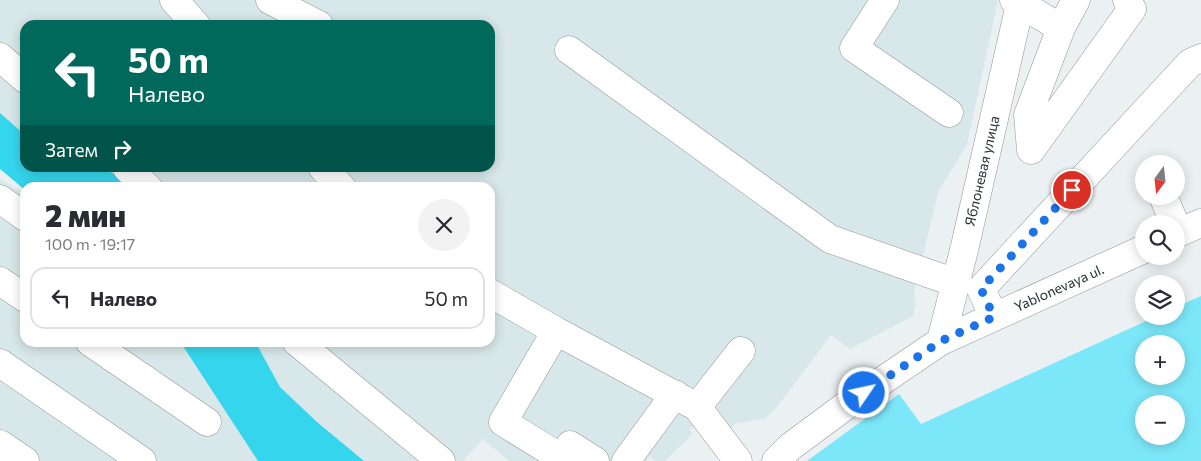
<!DOCTYPE html>
<html lang="ru">
<head>
<meta charset="utf-8">
<style>
  body { margin:0; font-family:Commissioner,sans-serif; background:#f2f2f3; color:#2b2b33; height:100vh; display:flex; flex-direction:column; font-size:19px; white-space:nowrap }
  * { box-sizing:border-box; margin:0 }
  p { font-size:16px; color:#7c7c81 }
  .icon { flex:none; width:28px; height:28px; fill:none; stroke:currentColor; stroke-width:2; stroke-linecap:round; stroke-linejoin:round }
  .map { position:relative; flex:1; overflow:hidden }
  .drawer { position:absolute; left:20px; top:182px; width:475px; height:165px; display:flex; flex-direction:column; background:#fff; border-radius:15px; box-shadow:0 2px 12px #0003 }
  .drawer>* { flex:none }
  .guide { position:absolute; left:20px; top:20px; width:475px; height:152px; border-radius:15px; box-shadow:0 2px 12px #0003; background:#00695c; color:#fff; overflow:hidden }
  .needle { width:32px; rotate:195deg }
  .buttons { position:absolute; left:1135px; top:155px; display:grid; gap:10px }
  .buttons a { display:grid; place-items:center; width:50px; height:50px; border-radius:50%; background:#fff; box-shadow:0 2px 12px #0003; font-size:25px }
  .pin { position:absolute; display:grid; place-items:center; width:42px; height:42px; color:#fff; margin:-21px; border:2px solid #fff; border-radius:50%; box-shadow:0 1px 5px #0007 }
  .me { position:absolute; width:55px; margin:-28px; rotate:56deg; stroke-linejoin:round; filter:drop-shadow(0 0 4px #0008) }
  .turn { display:flex; align-items:center; gap:18px; height:105px; padding:0 25px; font-size:22px }
  .turn .icon { width:65px; height:65px; stroke-width:2.5 }
  .turn b { display:block; font-size:35px; line-height:42px }
  .then { display:flex; align-items:center; height:48px; padding:0 25px; background:#0003; gap:10px; font-size:19px }
  .round { display:grid; place-items:center; flex:none; width:52px; height:52px; border-radius:26px; background:#f2f2f3 }
  .summary { display:flex; align-items:center; justify-content:space-between; height:85px; padding:0 25px }
  h1 { font-size:30px; font-weight:800; line-height:38px }
  ul { padding:0; list-style:none }
  li { display:flex; align-items:center; gap:15px; height:62px; margin:0 10px 8px; padding:0 15px; border:2px solid #e1e1e2; border-radius:15px }
  li div { flex:1 }
  li b { display:block; font-size:19px }
  li em { font-style:normal }
  .map>svg:first-child { display:block }
  .built { fill:#d8e7e9 }
  .green { fill:#7ce7f9; fill-rule:evenodd }
  .forest { fill:#35d6ed }
  .lines { fill:none; stroke-linecap:round; stroke-linejoin:round }
  .minor-casing { stroke:#929798; stroke-width:29 }
  .minor { stroke:#fff; stroke-width:28 }
  .route { stroke:#1a73e8; stroke-width:9; stroke-dasharray:0 16.2 }
  .labels { text-anchor:middle; stroke-width:4; stroke-linejoin:round; paint-order:stroke }
  .street-label { font-size:14px; fill:#2c2f2f; stroke:#f9feff }
</style>
</head>
<body>
<div class="map">
<svg width="1201" height="461" viewBox="0 0 1201 461">
  <rect width="100%" height="100%" fill="#ebf1f2"/>
  <path class="built" d="M0,0H998L967,145L938,192L914,294L916,304L913,316L850,349L831,335L777,407L764,419L737,423L725,432L699,421L689,430L693,434L665,461H655L650,456L646,461H509L483,439L463,461H364L317,422L280,387L256,343L490,342V188L165,187L142,168H490V25H25V68L0,46Z
    M0,68L25,90V135L0,115Z
    M0,178L25,195V342L197,343L268,461H0Z"/>
  <path class="green" d="M1201,296V461H807L899,394L921,424L1157,316H1176V307ZM1144,344H1176V376H1144ZM1144,404H1176V436H1144Z"/>
  <path class="forest" d="M0,113L25,135V168H105L132,187L25,188V190L0,169Z
    M181,343H256L280,387L317,422L364,461H258Z"/>
  <g class="lines">
    <defs>
      <path id="minor" d="M174,0L196,25
        M270,0L319,25
        M885,0L854,48L949,113
        M1014,0L1061,28
        M1076,0L1061,28L1028,115L1031,150L1132,9L1127,0
        M569,50L830,239L956,283
        M0,57L25,79
        M127,168L148,188
        M323,168L342,188
        M1163,196L1175,224
        M0,199L25,217
        M1176,234L1201,223
        M0,281L25,298
        M490,293L556,331L697,407L738,461
        M994,317L981,289L1190,63L1201,58
        M556,331L503,422L561,458L570,445L595,461
        M941,341L965,246L1021,0
        M90,342L207,422
        M297,342L441,461
        M0,363L142,461
        M697,407L741,351
        M0,444L25,461
        M626,461L675,394
        M776,461L790,447L848,404L941,341L1144,249"/>
    </defs>
    <use href="#minor" class="minor-casing"/>
    <use href="#minor" class="minor"/>
  </g>
  <g class="lines">
    <path class="route" d="M864,393L941,341L994,317L981,289L1072,190"/>
  </g>
  <g class="labels">
    <g class="street-label">
      <text transform="translate(982 171) rotate(-77)" y="5">Яблоневая улица</text>
      <text transform="translate(1059 288) rotate(-24)" y="5">Yablonevaya ul.</text>
    </g>
  </g>
</svg>
<div class="buttons">
<a><svg class="needle" viewBox="-14 -14 28 28"><path d="M0-13l5 13h-10z" fill="#e53935"/><path d="M0 13l5-13h-10z" fill="#7c7c81"/></svg></a>
<a><svg class="icon" aria-label="search" viewBox="0 0 24 24"><circle cx="10" cy="10" r="6"/><path d="M15 15l6 6"/></svg></a>
<a><svg class="icon" aria-label="layers" viewBox="0 0 24 24"><path d="M12 4l9 5-9 5-9-5zM3 14l9 5 9-5"/></svg></a>
<a>+</a>
<a>−</a>
</div>
<div class="pin" style="left:1072px;top:190px;background:#d93025"><svg class="icon" aria-label="arrive" viewBox="0 0 24 24"><path d="M6 21V4h12l-3 4 3 4H6"/></svg></div>
<svg class="me" style="left:864px;top:393px" viewBox="-20 -20 40 40"><circle r="17" fill="#1a73e8" stroke="#fff" stroke-width="3"/><path d="M0-11L8 9 0 5-8 9z" fill="#fff"/></svg>
<div class="guide">
<div class="turn"><svg class="icon" aria-label="left" viewBox="0 0 24 24"><path d="M17 20v-9H6M10 6l-5 5 5 5"/></svg><div><b>50 m</b>Налево</div></div>
<div class="then">Затем<svg class="icon" aria-label="right" viewBox="0 0 24 24"><path d="M7 20v-9h11M14 6l5 5-5 5"/></svg></div>
</div>
<section class="drawer">
<div class="summary"><div><h1>2 мин</h1><p>100 m · 19:17</p></div><a class="round"><svg class="icon" aria-label="close" viewBox="0 0 24 24"><path d="M6 6l12 12M18 6L6 18"/></svg></a></div>
<ul>
<li><svg class="icon" aria-label="left" viewBox="0 0 24 24"><path d="M17 20v-9H6M10 6l-5 5 5 5"/></svg><div><b>Налево</b></div><em>50 m</em></li>
</ul>
</section>
</div>
</body>
</html>
